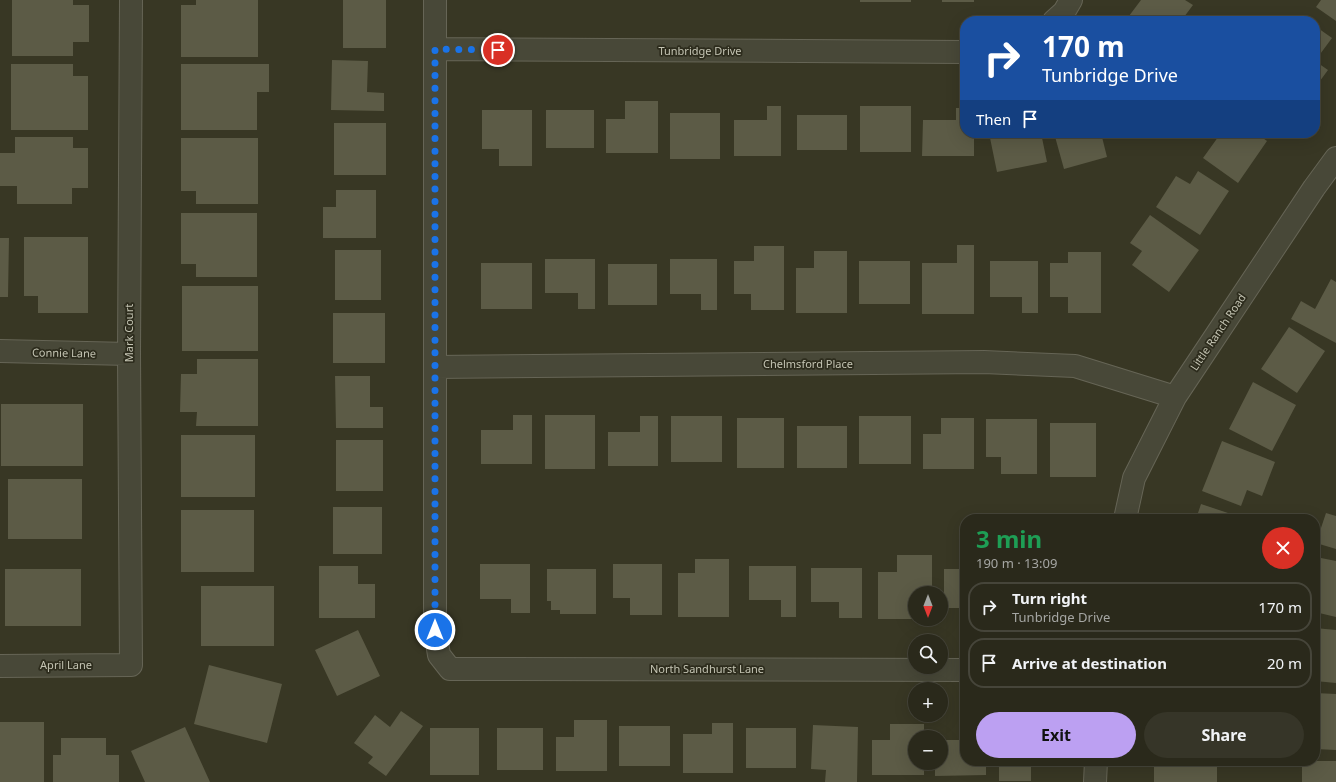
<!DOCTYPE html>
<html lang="en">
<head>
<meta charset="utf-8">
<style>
  body { margin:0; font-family:"Noto Sans",sans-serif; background:#363528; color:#f1f3f6; height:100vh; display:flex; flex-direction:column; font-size:15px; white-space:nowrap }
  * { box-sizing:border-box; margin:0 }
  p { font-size:13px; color:#a5a6a3 }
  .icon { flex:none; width:22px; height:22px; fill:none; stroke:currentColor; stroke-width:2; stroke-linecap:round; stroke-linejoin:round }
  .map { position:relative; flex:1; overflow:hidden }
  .drawer { position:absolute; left:960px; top:514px; width:360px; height:252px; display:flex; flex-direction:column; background:#2a291b; border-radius:16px; box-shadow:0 4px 16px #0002,0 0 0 1px #46453a }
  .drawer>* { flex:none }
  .hud { position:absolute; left:960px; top:16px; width:360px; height:122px; border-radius:16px; box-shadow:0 4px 16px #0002,0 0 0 1px #46453a; background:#1a4fa0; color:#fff; overflow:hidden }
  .needle { width:26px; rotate:180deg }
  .tools { position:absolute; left:908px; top:586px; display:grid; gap:8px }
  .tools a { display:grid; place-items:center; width:40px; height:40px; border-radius:50%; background:#2a291b; box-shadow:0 4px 16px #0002,0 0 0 1px #46453a; font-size:20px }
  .pin { position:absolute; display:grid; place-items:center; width:34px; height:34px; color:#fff; margin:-17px; border:2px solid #fff; border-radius:50%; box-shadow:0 1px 4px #0007 }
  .me { position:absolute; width:44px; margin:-22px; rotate:0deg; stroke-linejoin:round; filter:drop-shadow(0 0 3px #0008) }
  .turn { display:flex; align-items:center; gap:14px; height:84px; padding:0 16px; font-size:18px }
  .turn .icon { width:52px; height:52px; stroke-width:2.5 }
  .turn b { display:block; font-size:28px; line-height:34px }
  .then { display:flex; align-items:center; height:38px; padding:0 16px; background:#0003; gap:8px; font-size:15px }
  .round { display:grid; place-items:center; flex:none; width:42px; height:42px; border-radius:21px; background:#363528 }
  .headline { display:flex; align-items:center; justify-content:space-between; height:68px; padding:0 16px }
  h1 { font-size:24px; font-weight:700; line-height:30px; color:#1e9e55 }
  .button { display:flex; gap:8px; margin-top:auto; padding:8px 16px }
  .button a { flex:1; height:46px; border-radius:24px; background:#bca0f2; color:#111; font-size:16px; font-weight:700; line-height:46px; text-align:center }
  .button a+a { background:#363528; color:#f1f3f6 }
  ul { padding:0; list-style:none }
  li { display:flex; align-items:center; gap:12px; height:50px; margin:0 8px 6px; padding:0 8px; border:2px solid #46453a; border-radius:16px }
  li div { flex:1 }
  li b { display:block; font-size:15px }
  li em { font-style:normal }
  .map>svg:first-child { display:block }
  .building { fill:#5c5b46 }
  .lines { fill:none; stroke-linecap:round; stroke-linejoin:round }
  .minor-casing { stroke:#666556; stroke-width:24 }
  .minor { stroke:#484838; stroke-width:22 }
  .route { stroke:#1a73e8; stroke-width:7; stroke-dasharray:0 12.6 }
  .labels { text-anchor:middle; stroke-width:3.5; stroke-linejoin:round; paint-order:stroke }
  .street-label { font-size:11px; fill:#c4c4b3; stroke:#2d2c1d }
</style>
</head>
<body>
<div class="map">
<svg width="1336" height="782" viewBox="0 0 1336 782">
  <rect width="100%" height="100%" fill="#383724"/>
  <path class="building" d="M12,0H73V5H89V42H73V56H12Z
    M196,0H258V57H181V5H196Z
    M343,0H386V48H343Z
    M860,0H911V2H860Z
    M942,0H974V2H942Z
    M1141,0H1185L1193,5L1181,21H1128L1126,20Z
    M1321,0H1336V21L1316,7Z
    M1315,26L1332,38L1315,61L1328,70L1317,85L1315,84Z
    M332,60L368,61L367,92L384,93V111L331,110Z
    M11,64H73V76H88V130H11Z
    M181,64H269V92H257V130H181Z
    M625,101H658V153H606V119H625Z
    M767,106H781V156H734V120H767Z
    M860,106H911V152H860Z
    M956,108H965V133H974V156H922L923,120H956Z
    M482,110H532V166H499V149H482Z
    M546,110H594V148H546Z
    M670,113H720V159H670Z
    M797,115H847V150H797Z
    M334,123H386V175H334Z
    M989,133H1041L1047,162L997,172Z
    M1054,133H1101L1107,157L1064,169Z
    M1221,133H1256L1267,141L1238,183L1203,158Z
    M15,137H73V148H88V188H72V204H17V186H0V153H15Z
    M181,138H258V204H196V191H181Z
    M1198,171L1229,191L1200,235L1156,207L1176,176L1190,184Z
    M336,190H376V238H323V207H336Z
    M181,213H257V277H196V264H181Z
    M1150,215L1199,250L1169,292L1132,265L1142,251L1130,243Z
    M24,237H88V313H38V296H24Z
    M0,238H9L8,297H0Z
    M957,245H974V314H922V263H957Z
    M754,246H784V310H751V294H734V261H754Z
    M335,250H381V300H335Z
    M814,251H847V313H796V268H814Z
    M1068,252H1101V313H1068V297H1050V263H1068Z
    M545,259H595V309H578V293H545Z
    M670,259H717V310H701V294H670Z
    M859,261H910V304H859Z
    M990,261H1038V313H1022V297H990Z
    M481,263H532V309H481Z
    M608,264H657V305H608Z
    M1331,279L1336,282V343L1291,319L1301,301L1315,309Z
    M182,286H258V351H182Z
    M333,313H385V363H333Z
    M1289,327L1325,351L1297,393L1261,369Z
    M197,359H258V426H196L197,412H180L181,374H197Z
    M335,376H370V407H383V428H336Z
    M1253,382L1296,405L1272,451L1229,429Z
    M1,404H83V466H1Z
    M513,415H532V464H481V430H513Z
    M545,415H595V469H545Z
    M640,416H658V466H608V432H640Z
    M671,416H722V462H671Z
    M859,416H911V464H859Z
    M737,418H784V468H737Z
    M941,418H974V469H923V434H941Z
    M986,419H1037V474H1001V457H986Z
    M1050,423H1096V477H1050Z
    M797,426H847V468H797Z
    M181,435H255V497H181Z
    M336,440H383V491H336Z
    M1222,441L1275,462L1262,496L1247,490L1241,506L1202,491Z
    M8,479H82V539H8Z
    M1201,504L1243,518V519H1196Z
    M333,507H382V554H333Z
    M181,510H254V572H181Z
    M1326,513L1336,516V549L1316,543Z
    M897,555H932V593H915V619H878V572H897Z
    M1321,558L1336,561V617L1315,612V581Z
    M695,559H729V617H678V573H695Z
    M480,564H530V613H511V599H480Z
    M613,564H662V615H630V598H613Z
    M319,566H358V584H375V618H319Z
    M749,566H796V617H781V600H749Z
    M811,568H862V618H839V602H811Z
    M5,569H81V626H5Z
    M547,569H596V614H560V610H551V601H547Z
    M944,569H965V608H944Z
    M201,586H274V646H201Z
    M1315,628L1336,630V683L1315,681Z
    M358,630L380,676L337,696L315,650Z
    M209,665L282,684L267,743L194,724Z
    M1315,693L1336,694V750L1315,749Z
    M401,711L423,726L386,776L368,763L373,757L354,743L375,715L390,727Z
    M574,720H607V771H556V737H574Z
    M0,722H44V782H0Z
    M712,723H733V773H683V734H712Z
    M890,724H924V737H915V763H924V775H872V740H890Z
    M813,725L858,727L857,782H825L826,770L811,769Z
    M619,726H670V766H619Z
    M185,727L210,782H145L131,751Z
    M430,728H479V775H430Z
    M497,728H543V770H497Z
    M746,728H796V768H746Z
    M61,738H106V755H119V782H53V755H61Z
    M941,740H965V761H986V775L935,776V763H941Z
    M999,761H1049V767H1031V781H999Z
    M1302,761H1336V782H1302Z
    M1154,763H1217V782H1154Z"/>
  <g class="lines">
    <defs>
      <path id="minor" d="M435,0V630L439,655L450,669L965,670
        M1054,21L1064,12L1071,0
        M435,49L965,52
        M0,351L129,354
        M435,367L984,362L1075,366L1175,397
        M1125,519L1134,478L1175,397L1314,188L1336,158
        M0,666L131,665L129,354L131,0
        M1095,782L1096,761"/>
    </defs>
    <use href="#minor" class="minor-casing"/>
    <use href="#minor" class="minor"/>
  </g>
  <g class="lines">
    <path class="route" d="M435,630V49L498,50"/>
  </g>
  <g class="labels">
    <g class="street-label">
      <text x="700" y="55">Tunbridge Drive</text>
      <text transform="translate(1218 332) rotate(-56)" y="4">Little Ranch Road</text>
      <text transform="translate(129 333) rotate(-90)" y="4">Mark Court</text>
      <text transform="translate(64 353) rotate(1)" y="4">Connie Lane</text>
      <text x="808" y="368">Chelmsford Place</text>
      <text x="66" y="669">April Lane</text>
      <text x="707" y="673">North Sandhurst Lane</text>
    </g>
  </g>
</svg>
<div class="tools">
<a><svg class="needle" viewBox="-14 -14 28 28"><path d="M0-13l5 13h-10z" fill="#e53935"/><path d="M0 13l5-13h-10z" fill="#a5a6a3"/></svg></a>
<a><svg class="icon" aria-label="search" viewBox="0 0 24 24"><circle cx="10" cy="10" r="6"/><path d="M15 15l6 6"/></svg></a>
<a>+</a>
<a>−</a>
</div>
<div class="pin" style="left:498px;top:50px;background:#d93025"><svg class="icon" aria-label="arrive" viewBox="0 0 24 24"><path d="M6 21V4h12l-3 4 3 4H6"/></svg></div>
<svg class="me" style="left:435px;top:630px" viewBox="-20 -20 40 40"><circle r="17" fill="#1a73e8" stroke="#fff" stroke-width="3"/><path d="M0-11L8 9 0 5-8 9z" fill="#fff"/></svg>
<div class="hud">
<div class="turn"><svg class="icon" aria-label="right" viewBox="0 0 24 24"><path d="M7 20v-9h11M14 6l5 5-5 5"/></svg><div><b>170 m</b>Tunbridge Drive</div></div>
<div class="then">Then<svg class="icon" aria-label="arrive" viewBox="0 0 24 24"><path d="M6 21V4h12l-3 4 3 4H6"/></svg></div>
</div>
<section class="drawer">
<div class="headline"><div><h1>3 min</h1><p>190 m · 13:09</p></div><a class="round" style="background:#d93025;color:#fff"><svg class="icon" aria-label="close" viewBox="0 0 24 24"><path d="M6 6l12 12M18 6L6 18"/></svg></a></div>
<ul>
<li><svg class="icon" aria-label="right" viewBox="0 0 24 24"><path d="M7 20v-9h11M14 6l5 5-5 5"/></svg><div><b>Turn right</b><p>Tunbridge Drive</p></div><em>170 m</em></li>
<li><svg class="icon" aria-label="arrive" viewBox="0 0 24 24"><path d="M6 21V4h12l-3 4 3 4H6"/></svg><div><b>Arrive at destination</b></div><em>20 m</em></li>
</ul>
<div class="button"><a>Exit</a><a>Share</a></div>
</section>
</div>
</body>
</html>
